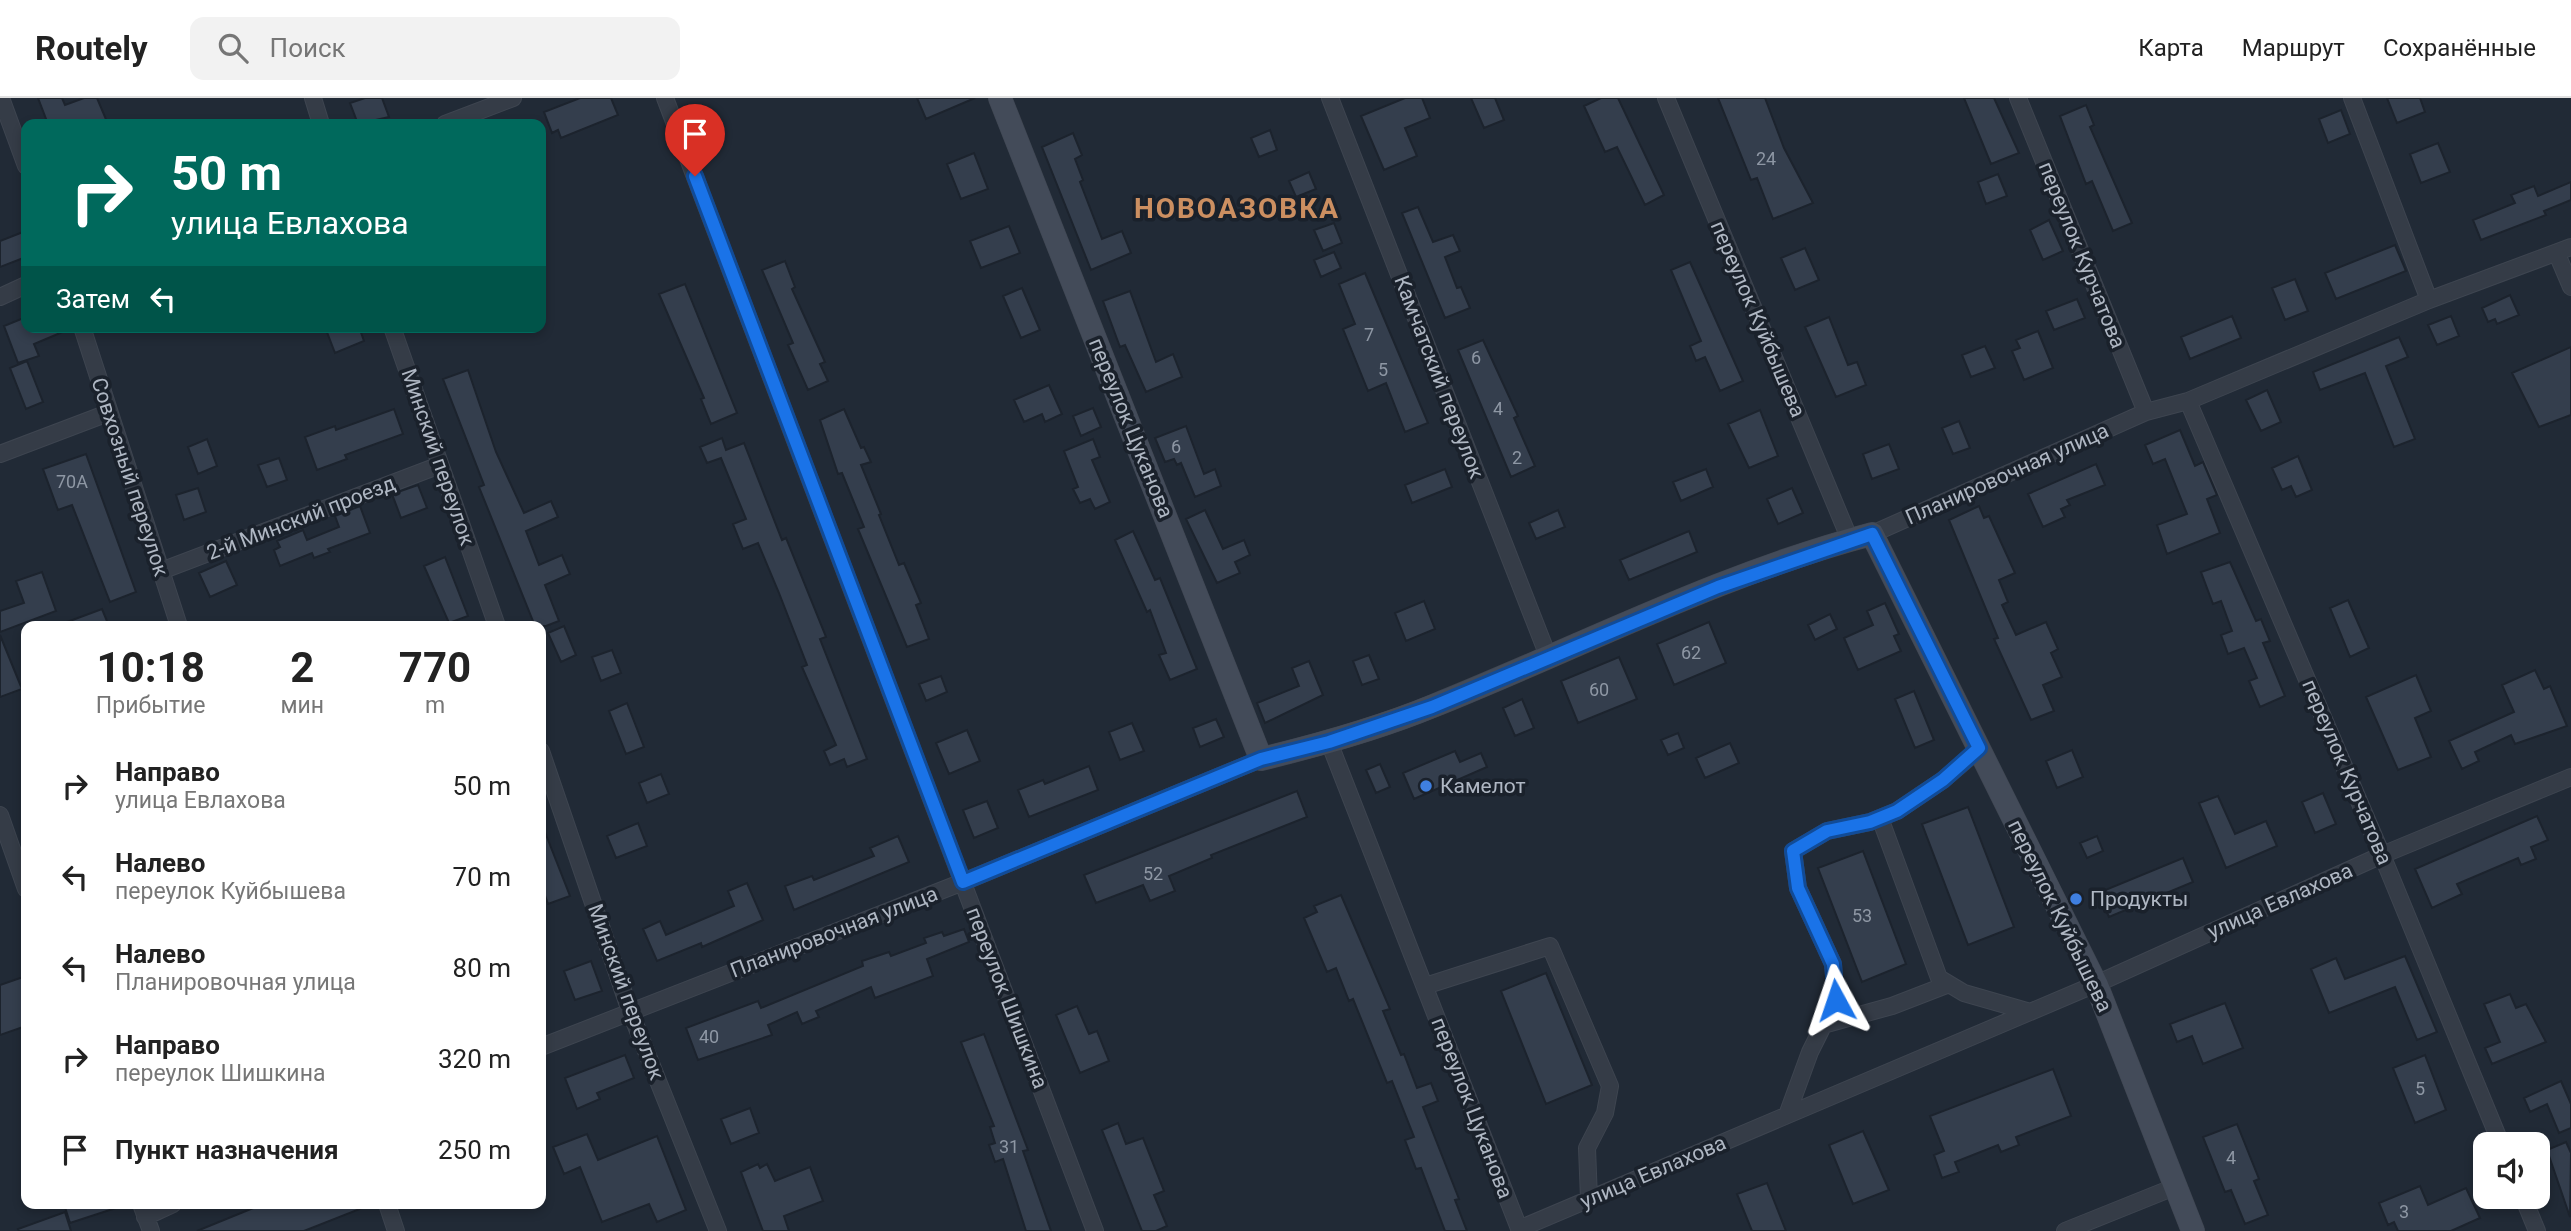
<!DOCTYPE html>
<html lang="ru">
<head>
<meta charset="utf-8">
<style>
  body { margin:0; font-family:Roboto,sans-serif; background:#f2f2f2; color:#222; height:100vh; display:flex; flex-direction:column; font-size:26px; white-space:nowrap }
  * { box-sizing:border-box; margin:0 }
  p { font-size:23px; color:#767676 }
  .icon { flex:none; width:38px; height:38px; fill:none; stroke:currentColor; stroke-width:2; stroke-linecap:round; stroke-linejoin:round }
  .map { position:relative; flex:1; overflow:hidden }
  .sheet { position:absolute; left:21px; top:523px; width:525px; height:588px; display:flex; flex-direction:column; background:#fff; border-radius:14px; box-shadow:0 4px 10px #0003 }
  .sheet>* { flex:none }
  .top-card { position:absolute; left:21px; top:21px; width:525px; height:214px; border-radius:14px; box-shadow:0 4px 10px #0003; background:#00695c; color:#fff; overflow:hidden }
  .fabs { position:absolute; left:2473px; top:1034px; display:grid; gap:14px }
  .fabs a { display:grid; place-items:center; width:77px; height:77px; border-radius:14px; background:#fff; box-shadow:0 4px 10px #0003; font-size:35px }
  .pin { position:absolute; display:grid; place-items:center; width:60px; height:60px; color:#fff; margin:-72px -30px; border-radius:50% 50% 50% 0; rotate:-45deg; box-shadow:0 0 7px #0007 }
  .pin .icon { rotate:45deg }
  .me { position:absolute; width:77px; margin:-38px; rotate:355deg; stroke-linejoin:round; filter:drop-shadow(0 0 5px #0008) }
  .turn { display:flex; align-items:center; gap:24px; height:147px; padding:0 35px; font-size:32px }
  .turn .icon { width:91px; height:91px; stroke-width:2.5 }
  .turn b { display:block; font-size:49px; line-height:60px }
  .then { display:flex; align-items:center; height:66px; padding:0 35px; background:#0003; gap:14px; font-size:26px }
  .eta { display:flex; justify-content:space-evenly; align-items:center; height:119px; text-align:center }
  .eta b { font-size:42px; font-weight:700; line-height:49px }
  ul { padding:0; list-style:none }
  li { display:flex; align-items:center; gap:21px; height:91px; padding:0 35px }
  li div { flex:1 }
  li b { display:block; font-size:26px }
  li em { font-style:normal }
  header { display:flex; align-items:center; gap:42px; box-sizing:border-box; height:98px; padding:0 35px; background:#fff; border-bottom:2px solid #e0e0e0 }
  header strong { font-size:33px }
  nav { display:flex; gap:38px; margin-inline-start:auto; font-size:24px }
  .search { width:490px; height:63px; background:#f2f2f2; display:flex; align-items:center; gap:18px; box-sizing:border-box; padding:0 24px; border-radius:14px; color:#767676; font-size:26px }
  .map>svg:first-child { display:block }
  .building { fill:#343e4d; stroke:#1c232d; stroke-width:2 }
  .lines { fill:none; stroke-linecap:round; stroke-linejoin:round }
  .minor-casing { stroke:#3e4550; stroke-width:18 }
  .secondary-casing { stroke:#3e4550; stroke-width:24 }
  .minor { stroke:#353c47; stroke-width:16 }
  .secondary { stroke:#434b59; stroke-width:23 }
  .route-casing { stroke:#114b97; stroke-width:18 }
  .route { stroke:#1a73e8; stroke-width:12 }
  .shop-dot { fill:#3f7fe0; stroke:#1a212b; stroke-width:2.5 }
  .labels { text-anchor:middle; stroke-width:7; stroke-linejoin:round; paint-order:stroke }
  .number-label { font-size:18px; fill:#8e97a4 }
  .street-label { font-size:21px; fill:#afb7c3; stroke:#1a212b }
  .poi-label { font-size:21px; fill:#afb7c3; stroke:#1a212b; text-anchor:start }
  .district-label { font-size:28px; font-weight:bold; letter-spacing:2px; fill:#cc8f61; stroke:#1a212b }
</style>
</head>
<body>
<header>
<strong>Routely</strong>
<div class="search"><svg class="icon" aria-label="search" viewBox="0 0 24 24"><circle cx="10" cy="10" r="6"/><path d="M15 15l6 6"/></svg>Поиск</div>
<nav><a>Карта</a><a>Маршрут</a><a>Сохранённые</a></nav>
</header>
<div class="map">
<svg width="2571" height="1133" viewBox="0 0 2571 1133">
  <rect width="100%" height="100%" fill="#212a36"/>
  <path class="building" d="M38,0H62L65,7L84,0H97L108,26H48Z
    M365,0H382L389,19L358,26L350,5Z
    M580,0H611L618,17L561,40L558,32L552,35L544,14Z
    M917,0H975L926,21Z
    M1405,0H1422L1430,20L1405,30L1417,58L1384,72L1361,18Z
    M1471,0H1495L1504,22L1484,30Z
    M1601,0H1618L1664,97L1645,107L1617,49L1605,54L1584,8Z
    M1718,0H1765L1784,50L1813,105L1773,121L1757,80L1751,82Z
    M1964,0H1994L2019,55L1991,66Z
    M2387,0H2420L2425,14L2397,25Z
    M2086,7L2094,27L2090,29L2132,125L2113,133L2092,83L2086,86L2060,18Z
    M2341,12L2350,36L2328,45L2319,21Z
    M1270,32L1277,52L1259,59L1251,40Z
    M1073,35L1082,57L1075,61L1083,82L1080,84L1102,141L1122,133L1131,155L1091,172L1042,49Z
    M2438,45L2450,74L2421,85L2410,56Z
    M974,55L988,91L961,101L947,66Z
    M1309,74L1316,91L1296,99L1289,83Z
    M1998,76L2007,98L1986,106L1978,84Z
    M2571,84V102L2544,113L2546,117L2481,142L2473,122L2515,105L2511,97L2534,88L2538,98Z
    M1418,109L1433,144L1453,137L1460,153L1445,159L1457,190L1461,189L1470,210L1445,220L1402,115Z
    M2049,122L2063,153L2043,162L2030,132Z
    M1334,125L1342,145L1323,153L1314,132Z
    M1009,128L1020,155L981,170L970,143Z
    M23,134L26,159L0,169V143Z
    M2395,147L2406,173L2336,201L2325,175Z
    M1805,150L1819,182L1795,192L1781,160Z
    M1334,154L1341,170L1321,179L1314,162Z
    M785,163L795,189L792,191L825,264L820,266L828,283L808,292L788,247L793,245L762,172Z
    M1690,164L1743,283L1720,293L1705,259L1696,263L1690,248L1701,243L1671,172Z
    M1365,175L1428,325L1405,334L1386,285L1368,293L1343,231L1355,226L1339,186Z
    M2295,181L2308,213L2285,222L2272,190Z
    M685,186L737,315L711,326L701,301L704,300L659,196Z
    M1022,190L1040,232L1021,240L1003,198Z
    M1130,193L1156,264L1173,256L1182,279L1146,294L1125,247L1120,249L1103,203Z
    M2510,197L2519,217L2497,226L2495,221L2488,224L2482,210Z
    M2077,201L2085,220L2054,232L2046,213Z
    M2232,218L2241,240L2190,261L2181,239Z
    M2451,218L2459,238L2437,247L2428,227Z
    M26,219V229L72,230L34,246L39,258L18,265L4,228Z
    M1829,219L1848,267L1857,264L1866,287L1836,299L1805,229Z
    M325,229H359L364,243L335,255Z
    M2038,233L2053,270L2024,282L2012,253L2020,250L2016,242Z
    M2399,239L2408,259L2386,268L2415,341L2394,349L2365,275L2320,292L2313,274Z
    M1483,242L1518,318L1514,320L1535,368L1511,379L1458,252Z
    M1985,248L1995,270L1971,279L1962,257Z
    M2571,249V317L2539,329L2512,275Z
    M27,263L43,304L26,311L10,270Z
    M468,272L496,354L524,415L551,403L558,419L526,433L539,467L562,457L570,476L545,487L559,523L546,528H535L479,389L484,387L443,281Z
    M1049,287L1062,316L1045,324L1042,316L1024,324L1014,302Z
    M2267,292L2281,324L2261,333L2246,302Z
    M1093,310L1101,329L1081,338L1073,318Z
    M394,311L403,336L345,357L347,361L317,372L305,339L335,328L336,332Z
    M844,311L861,350L864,349L871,364L861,367L881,416L879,417L899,467L904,465L921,505L916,507L929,541L907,549L858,431L864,429L842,375L838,376L820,322Z
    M1760,312L1778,358L1749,370L1728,326Z
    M1959,323L1970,350L1953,356L1942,330Z
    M1186,328L1204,376L1215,371L1221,388L1195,399L1181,365L1177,367L1174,361L1165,364L1155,340Z
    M2180,332L2195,368L2203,364L2217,397L2207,401L2220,435L2167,456L2157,427L2187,416L2165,361L2153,366L2145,347Z
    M722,340L726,352L744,345L782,442L786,440L826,539L820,541L867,661L847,669L844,661L830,667L824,653L836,647L802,569L807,567L779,495L758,445L743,451L733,426L746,421L721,360L707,365L700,349Z
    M207,341L217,368L198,376L188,349Z
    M1093,341L1100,359L1092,362L1110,404L1095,411L1090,401L1080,405L1073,391L1078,389L1064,353Z
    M1889,346L1899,371L1872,381L1863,356Z
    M86,356L136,494L110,504L72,407L58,412L43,371Z
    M2298,358L2312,392L2296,399L2291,388L2282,392L2272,370Z
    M279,360L287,382L267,389L258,367Z
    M2096,366L2105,387L2067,402L2070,407L2061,411L2065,419L2043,429L2028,396Z
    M1445,371L1452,389L1412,405L1405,387Z
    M1706,371L1713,389L1681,403L1673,384Z
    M418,387L427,410L401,420L392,396Z
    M198,390L206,414L184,422L176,397Z
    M1792,390L1803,415L1778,426L1767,401Z
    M360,408L370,435L328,451L330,454L314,460L312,455L280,468L274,452L280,449L277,443L303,432L307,442L339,429L335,418Z
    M1979,408L1984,420L1989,418L2015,475L1999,482L2008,504L2002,507L2016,537L2046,524L2058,551L2051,555L2062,579L2043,587L2054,613L2031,622L1994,541L1998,540L1949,422Z
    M1205,412L1223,451L1244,442L1250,457L1235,464L1240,475L1217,485L1186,421Z
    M1558,412L1565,429L1536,441L1529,425Z
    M1133,433L1155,482L1160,480L1197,571L1170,582L1159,557L1166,555L1150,512L1147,514L1115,442Z
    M1689,433L1697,454L1629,482L1620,462Z
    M445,459L468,518L449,525L424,468Z
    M226,463L237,487L210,499L199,475Z
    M2230,464L2256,523L2261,521L2270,543L2263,545L2285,598L2260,609L2249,583L2257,580L2244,550L2228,556L2221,537L2232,533L2221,503L2213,506L2201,474Z
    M42,474L56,513L0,534V513L24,505L16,483Z
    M2348,502L2369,550L2350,559L2330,510Z
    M1424,503L1435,531L1406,543L1395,515Z
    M1885,505L1899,536L1894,538L1901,553L1858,572L1844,540L1873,527L1867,513Z
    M102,511L109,528H60L59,527Z
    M1830,516L1837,531L1815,542L1808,527Z
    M1709,524L1726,565L1674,587L1657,546Z
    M564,528L576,557L561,564L548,535Z
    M0,537L22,591L0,599Z
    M612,552L621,575L601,583L592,559Z
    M1369,557L1379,581L1362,587L1353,563Z
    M1619,559L1637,601L1578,625L1561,583Z
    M1309,563L1323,597L1265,625L1257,605L1299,588L1292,570Z
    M2535,572L2544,591L2550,588L2567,628L2515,646L2511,637L2475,654L2479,663L2462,671L2449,643L2514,614L2502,587Z
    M2416,577L2431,613L2415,620L2431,659L2398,672L2366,599Z
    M941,578L947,594L926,603L919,586Z
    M1914,593L1934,642L1915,650L1895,601Z
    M1522,601L1534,630L1515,638L1503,610Z
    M627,605L644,649L626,656L609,613Z
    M1216,621L1224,639L1200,649L1193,630Z
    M1132,625L1144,653L1120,662L1109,634Z
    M967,632L980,663L949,676L936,645Z
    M1678,635L1684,650L1668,657L1661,642Z
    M1730,645L1739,665L1705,680L1696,660Z
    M2072,652L2083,679L2057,690L2046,663Z
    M1455,653L1460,664L1481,655L1487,669L1414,701L1403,675Z
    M1380,666L1390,689L1376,695L1366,672Z
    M1089,668L1098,692L1029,719L1018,692L1043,682L1045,686Z
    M661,676L669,696L647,705L639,685Z
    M1297,693L1307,719L1211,757L1212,760L1169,778L1175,793L1150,803L1143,787L1096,805L1084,777Z
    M2323,695L2336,726L2315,735L2302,704Z
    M2218,698L2235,736L2266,723L2277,748L2226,770L2199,705Z
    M987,703L998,730L974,740L963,712Z
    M1968,709L2014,829L1968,847L1922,726Z
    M2537,718L2548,742L2531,749L2536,761L2521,767L2518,760L2457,786L2462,796L2432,810L2415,771Z
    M541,724L570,798L548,806L541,786Z
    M638,725L647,748L616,760L607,738Z
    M898,738L909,764L794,812L785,788L812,778L814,782L874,758L870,750Z
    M2097,738L2103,753L2087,760L2080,745Z
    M1863,753L1906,866L1862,884L1818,770Z
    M2183,760L2193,784L2109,819L2098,795Z
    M747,785L763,822L702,849L701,845L657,863L643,831L660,823L666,837L734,808L728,793Z
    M1341,797L1390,911L1383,913L1401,957L1404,956L1417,990L1431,985L1438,1003L1423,1009L1459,1101L1455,1102L1467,1133H1445L1421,1070L1416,1071L1405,1042L1414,1039L1392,983L1387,985L1353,901L1349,903L1336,870L1327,874L1304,820L1317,814L1314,808Z
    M964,831L969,844L927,861L933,878L875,900L871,889L816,913L819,919L802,926L797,914L768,927L772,937L698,962L686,930L758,903L761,910L863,868L862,863L889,854L891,858L926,845L924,840L942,834L944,838Z
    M2405,858L2437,934L2417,942L2395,889L2329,915L2311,871L2336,860L2345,881Z
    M591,863L602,893L575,902L564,873Z
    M1546,875L1592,987L1546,1006L1501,893Z
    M26,878V928L0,937V887Z
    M2510,896L2516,910L2526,906L2546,944L2492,966L2485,950L2500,944L2484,906Z
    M2225,905L2243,950L2203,966L2192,938L2177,944L2170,926Z
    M1077,908L1089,936L1097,933L1109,963L1080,975L1056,917Z
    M984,936L1028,1052L1023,1053L1051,1133H1026L1003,1061L995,1064L989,1047L995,1045L990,1029L994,1028L961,944Z
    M625,957L634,980L597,995L600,1001L577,1011L565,980Z
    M2425,957L2446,1012L2415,1025L2393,970Z
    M2053,971L2071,1018L2016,1039L2019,1047L2001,1054L1998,1047L1955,1064L1959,1074L1942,1080L1934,1057L1944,1053L1930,1018Z
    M2561,983L2571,1006V1030L2559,1035L2547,1006L2530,1014L2524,1000Z
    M750,1010L759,1035L731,1046L721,1021Z
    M1118,1025L1126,1046L1143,1040L1164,1093L1154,1097L1167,1128L1156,1133H1142L1102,1032Z
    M2237,1026L2259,1081L2254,1083L2268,1117L2245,1126L2231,1092L2225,1094L2203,1039Z
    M1863,1033L1889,1092L1853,1106L1829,1047Z
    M587,1036L598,1062L657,1038L686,1112L657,1124L649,1106L602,1124L580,1069L564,1076L553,1049Z
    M2566,1044L2571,1055L2570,1119L2547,1052Z
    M758,1066L760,1070L767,1066L775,1083L810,1069L823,1103L784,1118L789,1133H763L741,1074Z
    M1767,1085L1786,1133H1752L1737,1096Z
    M2420,1088L2428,1107L2466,1090L2480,1120L2451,1133H2398L2394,1124L2388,1127L2379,1105Z
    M64,1106H119V1109L70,1125Z
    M263,1106H369L370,1107L304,1133H197Z
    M65,1114L71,1133H19L18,1131Z"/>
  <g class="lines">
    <defs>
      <path id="minor" d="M1,0L26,68
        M313,0L321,26
        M665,0L1095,1133
        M1330,0L1548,558
        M1666,0L1850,442
        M2018,0L2146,314
        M2352,0L2429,202
        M445,26L513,0
        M2557,156L2571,189
        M0,199L26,187
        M82,229L179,528
        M392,229L497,528
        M2188,303L2382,757L2501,1046
        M0,356L108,315
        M1872,436L2146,314L2188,303L2429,202L2571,149
        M161,473L440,367
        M1329,644L1520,1133
        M541,653L630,913L718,1133
        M0,717L26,791
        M1880,720L1939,880L1964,895L2030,914
        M1425,888L1550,848L1610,988L1605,1015L1587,1050L1589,1101
        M1823,927L1892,908L1949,886
        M541,949L963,784L1261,661
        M1787,1017L1810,954L1836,902L1833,866L1798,790L1793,753L1827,733L1870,724L1897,713L1943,682L1979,651
        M2523,1099L2537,1133
        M141,1106L151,1133
        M387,1106L396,1133
        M145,1119L173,1106
        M1519,1131L2096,886L2382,757L2571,679
        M2065,1133L2177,1088"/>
      <path id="secondary" d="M1000,0L1261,661C1319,647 1377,631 1433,608C1578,550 1720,476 1872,436L2096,886L2193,1133"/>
    </defs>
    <use href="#minor" class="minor-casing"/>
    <use href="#secondary" class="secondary-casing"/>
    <use href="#minor" class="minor"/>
    <use href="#secondary" class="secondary"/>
  </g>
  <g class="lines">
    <defs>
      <path id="route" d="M695,78L963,784L1261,661L1329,644L1432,609L1718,489L1872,436L1979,650L1943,682L1897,713L1870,724L1827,733L1793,753L1798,790L1833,866L1836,902"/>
    </defs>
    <use href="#route" class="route-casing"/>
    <use href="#route" class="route"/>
  </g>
  <g class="shop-dot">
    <circle cx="1426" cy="688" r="7"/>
    <circle cx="2076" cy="801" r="7"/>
  </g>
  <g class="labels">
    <g class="number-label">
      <text x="1766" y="67">24</text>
      <text x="1369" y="243">7</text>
      <text x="1476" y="266">6</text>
      <text x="1383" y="278">5</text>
      <text x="1498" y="317">4</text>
      <text x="1176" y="355">6</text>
      <text x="1517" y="366">2</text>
      <text x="72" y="390">70А</text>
      <text x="1691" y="561">62</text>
      <text x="1599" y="598">60</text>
      <text x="1153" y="782">52</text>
      <text x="1862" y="824">53</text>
      <text x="709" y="945">40</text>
      <text x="2420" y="997">5</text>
      <text x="1009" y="1055">31</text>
      <text x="2231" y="1066">4</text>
      <text x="2404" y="1120">3</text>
    </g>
    <g class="street-label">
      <text transform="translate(2082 157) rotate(68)" y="7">переулок Курчатова</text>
      <text transform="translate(1758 221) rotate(67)" y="7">переулок Куйбышева</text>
      <text transform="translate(1439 279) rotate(69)" y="7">Камчатский переулок</text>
      <text transform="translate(1131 330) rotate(68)" y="7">переулок Цуканова</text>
      <text transform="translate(438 359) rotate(71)" y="7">Минский переулок</text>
      <text transform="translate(2007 376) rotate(-24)" y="7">Планировочная улица</text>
      <text transform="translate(130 379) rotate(72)" y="7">Совхозный переулок</text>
      <text transform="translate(301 420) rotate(-21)" y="7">2-й Минский проезд</text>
      <text transform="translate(2347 674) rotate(67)" y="7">переулок Курчатова</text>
      <text transform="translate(2280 803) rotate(-24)" y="7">улица Евлахова</text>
      <text transform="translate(2060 818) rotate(64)" y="7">переулок Куйбышева</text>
      <text transform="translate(834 834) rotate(-21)" y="7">Планировочная улица</text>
      <text transform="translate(626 894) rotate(70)" y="7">Минский переулок</text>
      <text transform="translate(1007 900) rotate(69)" y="7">переулок Шишкина</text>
      <text transform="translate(1472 1010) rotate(69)" y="7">переулок Цуканова</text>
      <text transform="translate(1653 1074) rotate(-23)" y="7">улица Евлахова</text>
    </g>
    <g class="poi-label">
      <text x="1440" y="695">Камелот</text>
      <text x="2090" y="808">Продукты</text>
    </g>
    <g class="district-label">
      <text x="1237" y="120">НОВОАЗОВКА</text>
    </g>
  </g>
</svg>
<div class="fabs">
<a><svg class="icon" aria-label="sound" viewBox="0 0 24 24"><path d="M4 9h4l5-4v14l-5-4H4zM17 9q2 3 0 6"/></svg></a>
</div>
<div class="pin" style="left:695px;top:78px;background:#d93025"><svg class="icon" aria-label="arrive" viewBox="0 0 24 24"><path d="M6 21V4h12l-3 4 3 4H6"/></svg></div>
<svg class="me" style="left:1836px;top:902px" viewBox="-20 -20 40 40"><path d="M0-17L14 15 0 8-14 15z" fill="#1a73e8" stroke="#fff" stroke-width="4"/></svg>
<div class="top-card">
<div class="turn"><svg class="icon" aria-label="right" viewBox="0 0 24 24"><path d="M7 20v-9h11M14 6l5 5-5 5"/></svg><div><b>50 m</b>улица Евлахова</div></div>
<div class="then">Затем<svg class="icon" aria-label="left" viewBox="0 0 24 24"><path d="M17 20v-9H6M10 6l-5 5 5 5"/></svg></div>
</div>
<section class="sheet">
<div class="eta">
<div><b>10:18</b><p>Прибытие</p></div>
<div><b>2</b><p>мин</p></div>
<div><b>770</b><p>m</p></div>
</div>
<ul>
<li><svg class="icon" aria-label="right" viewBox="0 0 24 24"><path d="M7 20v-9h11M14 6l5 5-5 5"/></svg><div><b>Направо</b><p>улица Евлахова</p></div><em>50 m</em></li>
<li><svg class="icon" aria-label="left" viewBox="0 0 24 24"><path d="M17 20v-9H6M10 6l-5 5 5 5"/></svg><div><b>Налево</b><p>переулок Куйбышева</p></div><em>70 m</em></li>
<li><svg class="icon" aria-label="left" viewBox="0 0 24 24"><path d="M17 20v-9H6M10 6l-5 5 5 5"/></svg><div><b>Налево</b><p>Планировочная улица</p></div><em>80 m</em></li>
<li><svg class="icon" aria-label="right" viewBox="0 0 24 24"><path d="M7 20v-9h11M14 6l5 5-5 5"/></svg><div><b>Направо</b><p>переулок Шишкина</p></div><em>320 m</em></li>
<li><svg class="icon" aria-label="arrive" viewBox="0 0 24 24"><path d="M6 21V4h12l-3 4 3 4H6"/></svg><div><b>Пункт назначения</b></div><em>250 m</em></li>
</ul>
</section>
</div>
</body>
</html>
